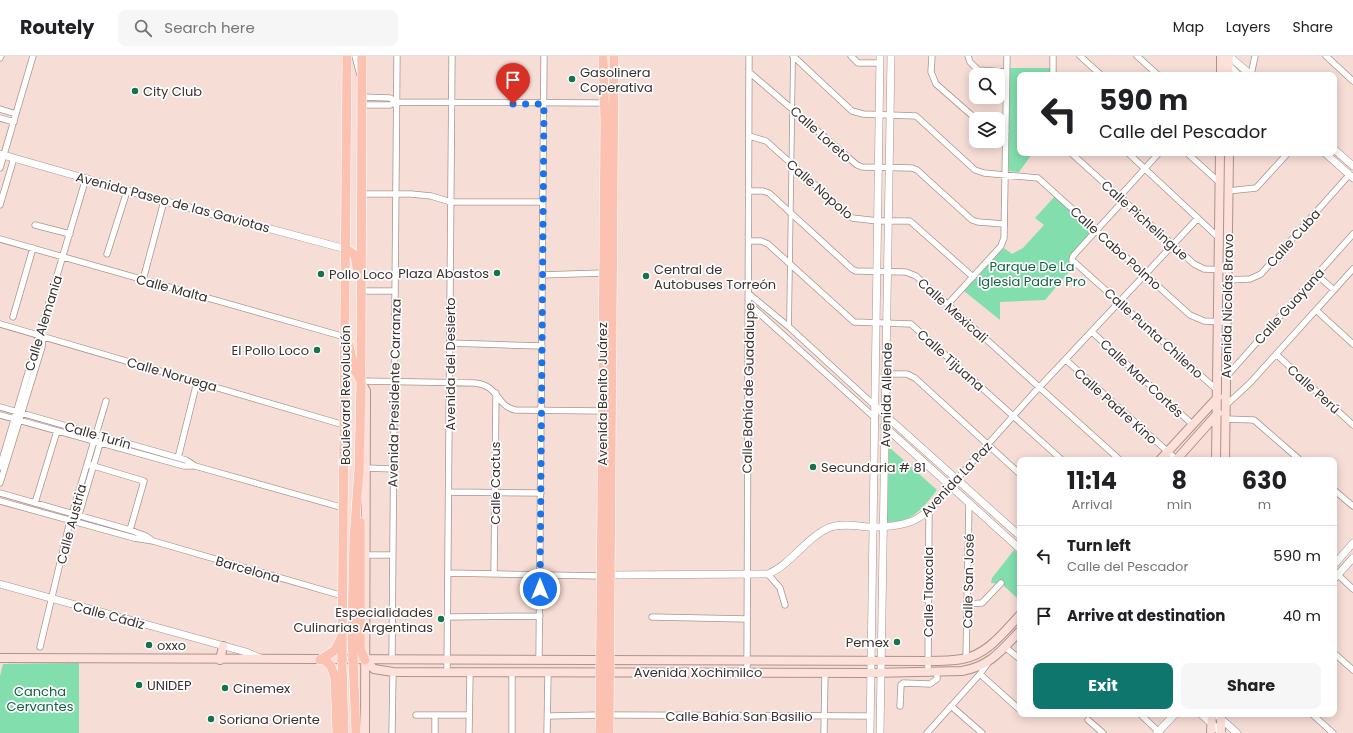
<!DOCTYPE html>
<html lang="en">
<head>
<meta charset="utf-8">
<style>
  body { margin:0; font-family:Poppins,sans-serif; background:#f6f6f6; color:#202124; height:100vh; display:flex; flex-direction:column; font-size:15px; white-space:nowrap }
  * { box-sizing:border-box; margin:0 }
  p { font-size:13px; color:#757577 }
  .icon { flex:none; width:22px; height:22px; fill:none; stroke:currentColor; stroke-width:2; stroke-linecap:round; stroke-linejoin:round }
  .map { position:relative; flex:1; overflow:hidden }
  .sheet { position:absolute; left:1017px; top:401px; width:320px; height:260px; display:flex; flex-direction:column; background:#fff; border-radius:8px; box-shadow:0 2px 10px #0003 }
  .sheet>* { flex:none }
  .banner { position:absolute; left:1017px; top:16px; width:320px; height:84px; border-radius:8px; box-shadow:0 2px 10px #0003; background:#fff; color:#202124; overflow:hidden }
  .fabs { position:absolute; left:969px; top:12px; display:grid; gap:8px }
  .fabs a { display:grid; place-items:center; width:36px; height:36px; border-radius:8px; background:#fff; box-shadow:0 2px 10px #0003; font-size:20px }
  .pin { position:absolute; display:grid; place-items:center; width:34px; height:34px; color:#fff; margin:-41px -17px; border-radius:50% 50% 50% 0; rotate:-45deg; box-shadow:0 0 4px #0007 }
  .pin .icon { rotate:45deg }
  .me { position:absolute; width:44px; margin:-22px; rotate:0deg; stroke-linejoin:round; filter:drop-shadow(0 0 3px #0008) }
  .turn { display:flex; align-items:center; gap:14px; height:84px; padding:0 16px; font-size:18px }
  .turn .icon { width:52px; height:52px; stroke-width:2.5 }
  .turn b { display:block; font-size:28px; line-height:34px }
  .eta { display:flex; justify-content:space-evenly; align-items:center; height:68px; text-align:center }
  .eta b { font-size:24px; font-weight:700; line-height:28px }
  .action { display:flex; gap:8px; margin-top:auto; padding:8px 16px }
  .action a { flex:1; height:46px; border-radius:8px; background:#0f766e; color:#fff; font-size:16px; font-weight:700; line-height:46px; text-align:center }
  .action a+a { background:#f6f6f6; color:#202124 }
  ul { padding:0; list-style:none }
  li { display:flex; align-items:center; gap:12px; height:60px; padding:0 16px; border-top:1px solid #e0e0e0 }
  li div { flex:1 }
  li b { display:block; font-size:15px }
  li em { font-style:normal }
  header { display:flex; align-items:center; gap:24px; box-sizing:border-box; height:56px; padding:0 20px; background:#fff; border-bottom:1px solid #e0e0e0 }
  header strong { font-size:19px }
  nav { display:flex; gap:22px; margin-inline-start:auto; font-size:14px }
  .search { width:280px; height:36px; background:#f6f6f6; display:flex; align-items:center; gap:10px; box-sizing:border-box; padding:0 14px; border-radius:8px; color:#757577; font-size:15px }
  .map>svg:first-child { display:block }
  .green { fill:#82dead }
  .lines { fill:none; stroke-linecap:round; stroke-linejoin:round }
  .pedestrian-casing { stroke:#ab948e; stroke-width:5.5 }
  .minor-casing { stroke:#ab948e; stroke-width:7 }
  .tertiary-casing { stroke:#ab948e; stroke-width:8 }
  .secondary-casing { stroke:#ab948e; stroke-width:10 }
  .primary-casing { stroke:#fff; stroke-width:10 }
  .pedestrian { stroke:#fff; stroke-width:4 }
  .minor { stroke:#fff; stroke-width:5.5 }
  .tertiary { stroke:#fff; stroke-width:7 }
  .secondary { stroke:#fde0d9; stroke-width:8 }
  .primary { stroke:#fbc2b2; stroke-width:9 }
  .route { stroke:#1a73e8; stroke-width:7; stroke-dasharray:0 12.6 }
  .poi-dot { fill:#14754c; stroke:#fff; stroke-width:1.5 }
  .labels { text-anchor:middle; stroke-width:3.5; stroke-linejoin:round; paint-order:stroke }
  .poi-label { font-size:13px; fill:#3a312e; stroke:#fff; text-anchor:start }
  .street-label { font-size:13px; fill:#3a312e; stroke:#fff }
  .park-label { font-size:13px; fill:#12613f; stroke:#fff }
</style>
</head>
<body>
<header>
<strong>Routely</strong>
<div class="search"><svg class="icon" aria-label="search" viewBox="0 0 24 24"><circle cx="10" cy="10" r="6"/><path d="M15 15l6 6"/></svg>Search here</div>
<nav><a>Map</a><a>Layers</a><a>Share</a></nav>
</header>
<div class="map">
<svg width="1353" height="677" viewBox="0 0 1353 677">
  <rect width="100%" height="100%" fill="#f6ddd6"/>
  <path class="green" d="M1009,12H1053V19H1020V97H1033L1019,116L1009,115Z
    M1056,139L1095,173L1069,203L1075,209L1045,244L1000,246V264L964,235L1004,192L1012,198L1023,192L1044,169L1035,162Z
    M889,391L937,434C923,452 912,467 887,466Z
    M1014,494L1020,499V545L1002,528L991,527L992,522Z
    M79,607V677H0V620L3,608Z"/>
  <g class="lines">
    <defs>
      <path id="pedestrian" d="M789,271L793,0"/>
      <path id="minor" d="M355,0L360,19
        M793,0L852,55L863,58L916,60L975,114L984,117L1038,122L1190,259L1204,265L1226,266
        M851,0L858,7H880
        M932,0L931,16L936,28L976,63
        M968,0L970,6L978,14L1006,16
        M1080,0L1101,19
        M1137,0L1158,19
        M1326,0L1353,25
        M0,2L1,0
        M749,16L857,109L862,111L912,112L917,114L972,164L978,166L1004,168
        M1053,19V0
        M1251,19L1255,0
        M362,41L390,42L397,46
        M362,49H390L397,46L604,47
        M0,53L16,58
        M0,62L14,66
        M998,75H1006
        M749,80L766,85L852,162L878,165H910L973,221
        M1071,97L1194,208L1204,213L1227,214
        M1128,97L1219,182
        M1187,97L1220,127
        M0,112L33,0
        M749,135H763L769,137L852,213L856,215L906,216L916,220L1120,404
        M1228,135L1256,132L1288,97
        M362,138H411L431,140L451,146H543
        M1120,140L1159,97
        M1124,144L1073,200L1072,204L1217,334
        M0,149L14,102
        M35,169L70,178
        M0,183L345,281
        M749,185H761L768,188L854,266L911,268L1062,404
        M107,198L127,135
        M542,219L602,217
        M1317,219L1334,234
        M143,224L164,145
        M1227,224L1250,223L1261,218L1349,119
        M362,235H395
        M749,238L789,271L875,350
        M749,248L875,362
        M948,248L1001,190L1004,182L1007,0
        M1316,254L1353,288
        M13,261L33,192
        M0,268L344,369
        M1092,276L1192,368
        M450,287L542,290
        M1276,298L1353,369
        M1066,304L1177,404
        M886,318H907L915,322L1020,418
        M1226,321L1353,178
        M361,325L475,327C500,330 495,349 515,354L602,355
        M1225,350L1250,327L1353,213
        M0,351L186,404L195,410L344,452
        M0,359L184,410H195
        M1225,363L1254,364L1300,404
        M178,402L197,326
        M87,408L144,425L130,474
        M0,411L86,122
        M366,412L394,413
        M957,423L1032,339L1198,162
        M0,427L42,291L43,281
        M1334,434L1353,450
        M449,436L541,437
        M0,437L130,474L146,480L153,485
        M0,445L134,482L153,485L343,540
        M35,447L57,375
        M78,462L101,384
        M362,499H393
        M1334,515L1353,533
        M448,517L600,520
        M494,518L496,337
        M768,518L780,532L785,549
        M967,548L982,547L1001,527
        M448,561L540,560
        M652,561L747,563
        M40,591L70,465L106,345
        M1005,591L1020,603
        M1334,597L1353,614
        M966,602L969,447
        M392,603L397,0
        M539,604L544,0
        M447,616L452,0
        M747,616L749,0
        M928,617L929,455
        M980,618L1020,654
        M900,650L901,629L903,627L930,628L937,623V616
        M951,650L982,677
        M1140,658L1160,677
        M1312,658L1333,677
        M416,659H469
        M609,659L870,660
        M548,660L600,659
        M1088,664L1103,677
        M392,677L393,616
        M435,677V659
        M469,677L470,616
        M512,677V616
        M547,677L548,616
        M824,677L825,616
        M927,677L980,618L988,607"/>
      <path id="tertiary" d="M1229,0L1251,19
        M1226,7L1238,19
        M1334,93L1353,110
        M1325,97L1353,122
        M0,98L164,145L346,193
        M875,350L1020,480
        M884,370L1020,493
        M1334,509L1353,487
        M610,519L768,518C792,508 807,480 831,471C843,467 857,470 868,471C919,472 926,459 957,423
        M1334,523L1353,502
        M0,528L246,596L260,602
        M1201,658L1222,677
        M1219,661L1237,677
        M870,677L880,0
        M880,677L891,0
        M1157,677L1175,658"/>
      <path id="secondary" d="M1221,0V19
        M1228,19L1229,0
        M361,325L366,335L365,677
        M1160,404L1218,341
        M1176,404L1218,357
        M1216,404L1220,97
        M1225,404L1229,97
        M0,602L928,605C939,605 951,605 962,603C987,599 1004,576 1020,559
        M220,604L223,590
        M365,604L374,613L393,616L871,617L962,615C990,610 1001,595 1020,575
        M1211,677L1212,658
        M1221,677V658"/>
      <path id="primary" d="M346,193L355,199L357,212
        M349,289L354,313L361,325
        M360,466V593L365,604
        M320,604L335,594L341,582
        M324,604L331,610L335,622L337,677
        M344,677L342,605L347,0
        M356,677L352,576L354,482L359,413L361,325L362,0
        M600,677L605,65L603,0
        M609,677L614,0"/>
    </defs>
    <use href="#pedestrian" class="pedestrian-casing"/>
    <use href="#minor" class="minor-casing"/>
    <use href="#tertiary" class="tertiary-casing"/>
    <use href="#secondary" class="secondary-casing"/>
    <use href="#primary" class="primary-casing"/>
    <use href="#pedestrian" class="pedestrian"/>
    <use href="#minor" class="minor"/>
    <use href="#tertiary" class="tertiary"/>
    <use href="#secondary" class="secondary"/>
    <use href="#primary" class="primary"/>
  </g>
  <g class="lines">
    <path class="route" d="M513,48H544L540,533"/>
  </g>
  <g class="poi-dot">
    <circle cx="572" cy="23" r="4"/>
    <circle cx="135" cy="35" r="4"/>
    <circle cx="497" cy="217" r="4"/>
    <circle cx="321" cy="218" r="4"/>
    <circle cx="646" cy="220" r="4"/>
    <circle cx="317" cy="294" r="4"/>
    <circle cx="813" cy="411" r="4"/>
    <circle cx="441" cy="563" r="4"/>
    <circle cx="897" cy="586" r="4"/>
    <circle cx="149" cy="589" r="4"/>
    <circle cx="139" cy="629" r="4"/>
    <circle cx="225" cy="632" r="4"/>
    <circle cx="211" cy="663" r="4"/>
  </g>
  <g class="labels">
    <g class="poi-label">
      <text x="580" y="21">Gasolinera<tspan x="580" dy="15">Coperativa</tspan></text>
      <text x="143" y="40">City Club</text>
      <text x="654" y="218">Central de<tspan x="654" dy="15">Autobuses Torreón</tspan></text>
      <text x="489" y="222" text-anchor="end">Plaza Abastos</text>
      <text x="329" y="223">Pollo Loco</text>
      <text x="309" y="299" text-anchor="end">El Pollo Loco</text>
      <text x="821" y="416">Secundaria # 81</text>
      <text x="433" y="561" text-anchor="end">Especialidades<tspan x="433" dy="15">Culinarias Argentinas</tspan></text>
      <text x="889" y="591" text-anchor="end">Pemex</text>
      <text x="157" y="594">oxxo</text>
      <text x="147" y="634">UNIDEP</text>
      <text x="233" y="637">Cinemex</text>
      <text x="219" y="668">Soriana Oriente</text>
    </g>
    <g class="street-label">
      <text transform="translate(821 78) rotate(42)" y="5">Calle Loreto</text>
      <text transform="translate(820 133) rotate(41)" y="5">Calle Nopolo</text>
      <text transform="translate(173 146) rotate(15)" y="5">Avenida Paseo de las Gaviotas</text>
      <text transform="translate(1145 164) rotate(42)" y="5">Calle Pichelingue</text>
      <text transform="translate(1293 182) rotate(-48)" y="5">Calle Cuba</text>
      <text transform="translate(1116 192) rotate(42)" y="5">Calle Cabo Polmo</text>
      <text transform="translate(172 232) rotate(15)" y="5">Calle Malta</text>
      <text transform="translate(1227 250) rotate(-89)" y="5">Avenida Nicolás Bravo</text>
      <text transform="translate(1289 250) rotate(-48)" y="5">Calle Guayana</text>
      <text transform="translate(953 254) rotate(42)" y="5">Calle Mexicali</text>
      <text transform="translate(43 267) rotate(-73)" y="5">Calle Alemania</text>
      <text transform="translate(1154 277) rotate(42)" y="5">Calle Punta Chileno</text>
      <text transform="translate(951 304) rotate(42)" y="5">Calle Tijuana</text>
      <text transform="translate(450 308) rotate(-90)" y="5">Avenida del Desierto</text>
      <text transform="translate(172 318) rotate(16)" y="5">Calle Noruega</text>
      <text transform="translate(1142 322) rotate(43)" y="5">Calle Mar Cortés</text>
      <text transform="translate(748 332) rotate(-89)" y="5">Calle Bahía de Guadalupe</text>
      <text transform="translate(1314 333) rotate(42)" y="5">Calle Perú</text>
      <text transform="translate(394 337) rotate(-89)" y="5">Avenida Presidente Carranza</text>
      <text transform="translate(602 338) rotate(-90)" y="5">Avenida Benito Juárez</text>
      <text transform="translate(345 339) rotate(-90)" y="5">Boulevard Revolución</text>
      <text transform="translate(886 339) rotate(-89)" y="5">Avenida Allende</text>
      <text transform="translate(1116 350) rotate(42)" y="5">Calle Padre Kino</text>
      <text transform="translate(98 379) rotate(16)" y="5">Calle Turín</text>
      <text transform="translate(956 423) rotate(-47)" y="5">Avenida La Paz</text>
      <text transform="translate(495 427) rotate(-90)" y="5">Calle Cactus</text>
      <text transform="translate(71 468) rotate(-75)" y="5">Calle Austria</text>
      <text transform="translate(248 513) rotate(16)" y="5">Barcelona</text>
      <text transform="translate(968 525) rotate(-89)" y="5">Calle San José</text>
      <text transform="translate(928 536) rotate(-90)" y="5">Calle Tlaxcala</text>
      <text transform="translate(109 559) rotate(15)" y="5">Calle Cádiz</text>
      <text x="698" y="621">Avenida Xochimilco</text>
      <text x="739" y="665">Calle Bahía San Basilio</text>
    </g>
    <g class="park-label">
      <text x="1032" y="215">Parque De La<tspan x="1032" dy="15">Iglesia Padre Pro</tspan></text>
      <text x="40" y="640">Cancha<tspan x="40" dy="15">Cervantes</tspan></text>
    </g>
  </g>
</svg>
<div class="fabs">
<a><svg class="icon" aria-label="search" viewBox="0 0 24 24"><circle cx="10" cy="10" r="6"/><path d="M15 15l6 6"/></svg></a>
<a><svg class="icon" aria-label="layers" viewBox="0 0 24 24"><path d="M12 4l9 5-9 5-9-5zM3 14l9 5 9-5"/></svg></a>
</div>
<div class="pin" style="left:513px;top:48px;background:#d93025"><svg class="icon" aria-label="arrive" viewBox="0 0 24 24"><path d="M6 21V4h12l-3 4 3 4H6"/></svg></div>
<svg class="me" style="left:540px;top:533px" viewBox="-20 -20 40 40"><circle r="17" fill="#1a73e8" stroke="#fff" stroke-width="3"/><path d="M0-11L8 9 0 5-8 9z" fill="#fff"/></svg>
<div class="banner">
<div class="turn"><svg class="icon" aria-label="left" viewBox="0 0 24 24"><path d="M17 20v-9H6M10 6l-5 5 5 5"/></svg><div><b>590 m</b>Calle del Pescador</div></div>
</div>
<section class="sheet">
<div class="eta">
<div><b>11:14</b><p>Arrival</p></div>
<div><b>8</b><p>min</p></div>
<div><b>630</b><p>m</p></div>
</div>
<ul>
<li><svg class="icon" aria-label="left" viewBox="0 0 24 24"><path d="M17 20v-9H6M10 6l-5 5 5 5"/></svg><div><b>Turn left</b><p>Calle del Pescador</p></div><em>590 m</em></li>
<li><svg class="icon" aria-label="arrive" viewBox="0 0 24 24"><path d="M6 21V4h12l-3 4 3 4H6"/></svg><div><b>Arrive at destination</b></div><em>40 m</em></li>
</ul>
<div class="action"><a>Exit</a><a>Share</a></div>
</section>
</div>
</body>
</html>
